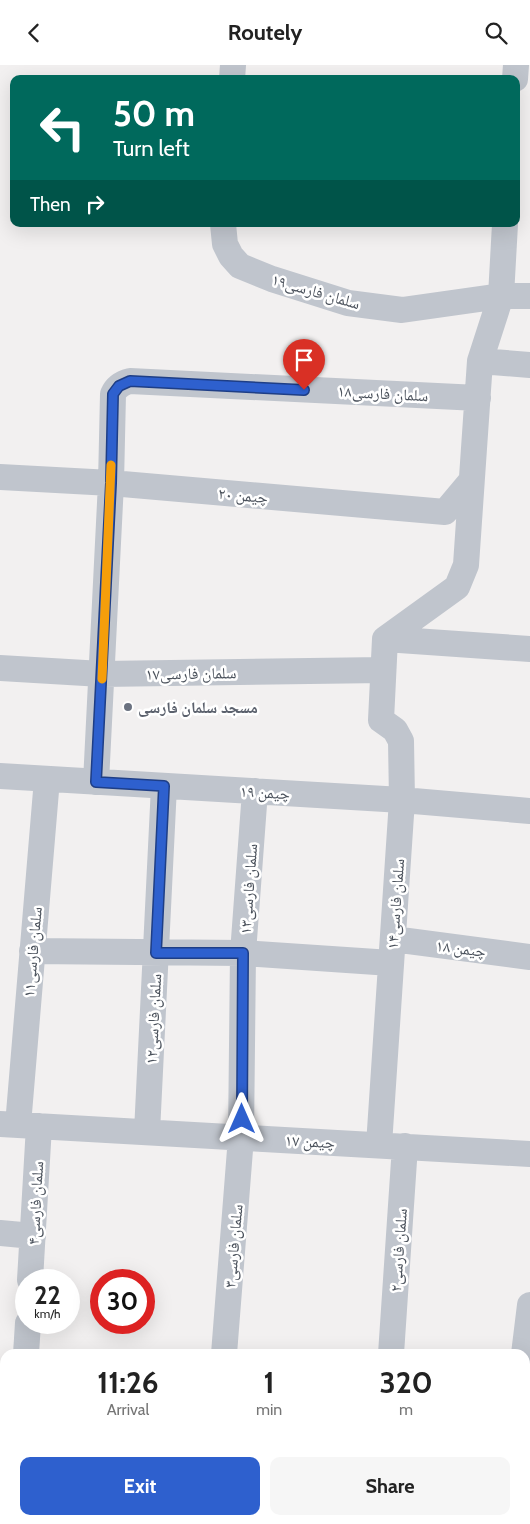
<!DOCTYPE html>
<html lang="en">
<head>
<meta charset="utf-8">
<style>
  body { margin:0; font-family:Cabin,"Noto Naskh Arabic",sans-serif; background:#f6f6f6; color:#222; height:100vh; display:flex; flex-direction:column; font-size:19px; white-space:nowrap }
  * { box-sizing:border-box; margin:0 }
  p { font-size:16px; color:#767676 }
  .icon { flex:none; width:28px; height:28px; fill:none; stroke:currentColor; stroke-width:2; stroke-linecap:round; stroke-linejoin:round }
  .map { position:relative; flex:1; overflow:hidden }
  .details { position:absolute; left:0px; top:1284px; width:530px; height:176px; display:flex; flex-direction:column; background:#fff; border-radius:15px 15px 0 0; box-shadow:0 5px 20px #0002 }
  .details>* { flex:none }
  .banner { position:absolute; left:10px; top:10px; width:510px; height:152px; border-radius:10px; box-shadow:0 5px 20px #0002; background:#00695c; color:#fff; overflow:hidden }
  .speed { position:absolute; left:15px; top:1204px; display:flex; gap:10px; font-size:25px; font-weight:700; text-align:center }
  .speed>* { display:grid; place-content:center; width:65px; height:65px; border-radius:50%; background:#fff; box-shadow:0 5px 20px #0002; line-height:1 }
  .speed small { font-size:12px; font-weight:400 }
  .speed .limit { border:8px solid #d22; background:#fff; color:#111 }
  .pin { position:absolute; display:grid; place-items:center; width:42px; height:42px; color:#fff; margin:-51px -21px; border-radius:50% 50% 50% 0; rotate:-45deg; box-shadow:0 0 5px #0007 }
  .pin .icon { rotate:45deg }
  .me { position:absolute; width:55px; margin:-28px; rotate:0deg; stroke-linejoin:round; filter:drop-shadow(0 0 4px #0008) }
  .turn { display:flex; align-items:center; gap:18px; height:105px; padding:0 20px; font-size:22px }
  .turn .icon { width:65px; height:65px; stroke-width:2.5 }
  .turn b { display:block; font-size:35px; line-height:42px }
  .then { display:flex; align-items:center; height:48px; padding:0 20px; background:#0003; gap:10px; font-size:19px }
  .eta { display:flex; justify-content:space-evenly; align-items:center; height:85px; text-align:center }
  .eta b { font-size:30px; font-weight:700; line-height:35px }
  .primary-button { display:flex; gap:10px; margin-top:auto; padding:10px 20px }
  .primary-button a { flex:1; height:58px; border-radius:10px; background:#2e60ce; color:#fff; font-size:20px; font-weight:700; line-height:58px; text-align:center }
  .primary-button a+a { background:#f6f6f6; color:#222 }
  header { display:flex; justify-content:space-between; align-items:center; height:65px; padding:0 20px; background:#fff; font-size:22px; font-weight:700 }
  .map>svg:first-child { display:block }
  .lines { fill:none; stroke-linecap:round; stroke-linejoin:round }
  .street { stroke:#c0c5cd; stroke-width:26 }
  .route-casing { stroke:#1e3e86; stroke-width:12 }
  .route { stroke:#2e60ce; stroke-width:9 }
  .slow { stroke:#f59e0b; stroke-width:9 }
  .worship-dot { fill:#6b7280; stroke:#fff; stroke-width:2 }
  .labels { text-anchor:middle; stroke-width:5; stroke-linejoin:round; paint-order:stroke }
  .street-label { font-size:16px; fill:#4a515b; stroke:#fff }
  .worship-label { font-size:16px; font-weight:bold; fill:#5b616d; stroke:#fff; text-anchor:start }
</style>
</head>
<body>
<header><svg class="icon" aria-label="back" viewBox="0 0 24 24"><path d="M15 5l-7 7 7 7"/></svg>Routely<svg class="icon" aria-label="search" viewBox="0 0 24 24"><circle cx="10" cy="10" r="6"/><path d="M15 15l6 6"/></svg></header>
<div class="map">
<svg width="530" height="1459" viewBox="0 0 530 1459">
  <rect width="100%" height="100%" fill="#f2f0f0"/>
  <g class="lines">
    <path class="street" d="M232,14L233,0
      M515,14L516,0
      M223,159L225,179L231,191L240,201L272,214L348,238L402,245L501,231H530
      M480,296L530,300
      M0,412L111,418L445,447L471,416
      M385,574L530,584
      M0,603L102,609L383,605
      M0,711L402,735L530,746
      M96,717L111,418L113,329C116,322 122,318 130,316L478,333
      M393,874L530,892
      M32,886L243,888L391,898
      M0,1059L530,1089
      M18,1060L47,714
      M147,1067L164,721
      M379,1080L402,735L401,676L395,665L381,655L385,574L457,522L466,500L480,296L501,231L505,159
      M0,1168L33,1171
      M30,1215L39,1061
      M26,1289L28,1258
      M224,1289L241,1072L243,888L255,726
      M391,1289L405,1081
      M524,1289L530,1240
      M0,1370H5
      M17,1459L18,1455
      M209,1459V1455
      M381,1459V1455
      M503,1459L504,1455"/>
  </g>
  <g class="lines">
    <defs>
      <path id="route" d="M242,1054L243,888H156L164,721L96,717L111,418L113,329L119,321L130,316L304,325"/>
    </defs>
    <use href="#route" class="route-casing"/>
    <use href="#route" class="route"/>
    <path class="slow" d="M102,614L111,400"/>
  </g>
  <circle class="worship-dot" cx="128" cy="642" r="5"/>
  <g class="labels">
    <g class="street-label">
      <text transform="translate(316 226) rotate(16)" y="6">سلمان فارسی۱۹</text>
      <text transform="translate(383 328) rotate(3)" y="6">سلمان فارسی۱۸</text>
      <text transform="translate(243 430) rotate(5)" y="6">چیمن ۲۰</text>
      <text transform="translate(191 608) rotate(-1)" y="6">سلمان فارسی۱۷</text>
      <text transform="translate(265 727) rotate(3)" y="6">چیمن ۱۹</text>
      <text transform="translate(248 824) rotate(-86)" y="6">سلمان فارسی۱۳</text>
      <text transform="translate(395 839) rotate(-86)" y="6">سلمان فارسی۱۴</text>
      <text transform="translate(461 883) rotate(7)" y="6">چیمن ۱۸</text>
      <text transform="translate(32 887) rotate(-85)" y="6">سلمان فارسی۱۱</text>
      <text transform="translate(153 954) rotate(-87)" y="6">سلمان فارسی۱۲</text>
      <text transform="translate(310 1076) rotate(3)" y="6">چیمن ۱۷</text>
      <text transform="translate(35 1138) rotate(-87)" y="6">سلمان فارسی۴</text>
      <text transform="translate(233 1181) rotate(-85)" y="6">سلمان فارسی۳</text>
      <text transform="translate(398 1185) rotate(-86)" y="6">سلمان فارسی۲</text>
    </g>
    <g class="worship-label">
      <text x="138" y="648">مسجد سلمان فارسی</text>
    </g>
  </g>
</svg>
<div class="speed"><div>22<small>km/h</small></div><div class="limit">30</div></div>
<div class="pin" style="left:304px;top:325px;background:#d93025"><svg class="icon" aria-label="arrive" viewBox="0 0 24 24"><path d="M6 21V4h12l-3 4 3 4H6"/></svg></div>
<svg class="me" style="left:242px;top:1054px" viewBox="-20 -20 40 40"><path d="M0-17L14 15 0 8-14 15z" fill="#2e60ce" stroke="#fff" stroke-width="4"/></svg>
<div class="banner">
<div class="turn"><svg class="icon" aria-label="left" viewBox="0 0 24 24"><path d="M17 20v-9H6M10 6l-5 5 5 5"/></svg><div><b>50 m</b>Turn left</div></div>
<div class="then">Then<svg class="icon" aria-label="right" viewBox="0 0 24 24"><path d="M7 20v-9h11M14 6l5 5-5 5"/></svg></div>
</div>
<section class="details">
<div class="eta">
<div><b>11:26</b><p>Arrival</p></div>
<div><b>1</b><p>min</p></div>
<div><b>320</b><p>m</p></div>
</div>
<div class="primary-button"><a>Exit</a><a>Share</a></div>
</section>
</div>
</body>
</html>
